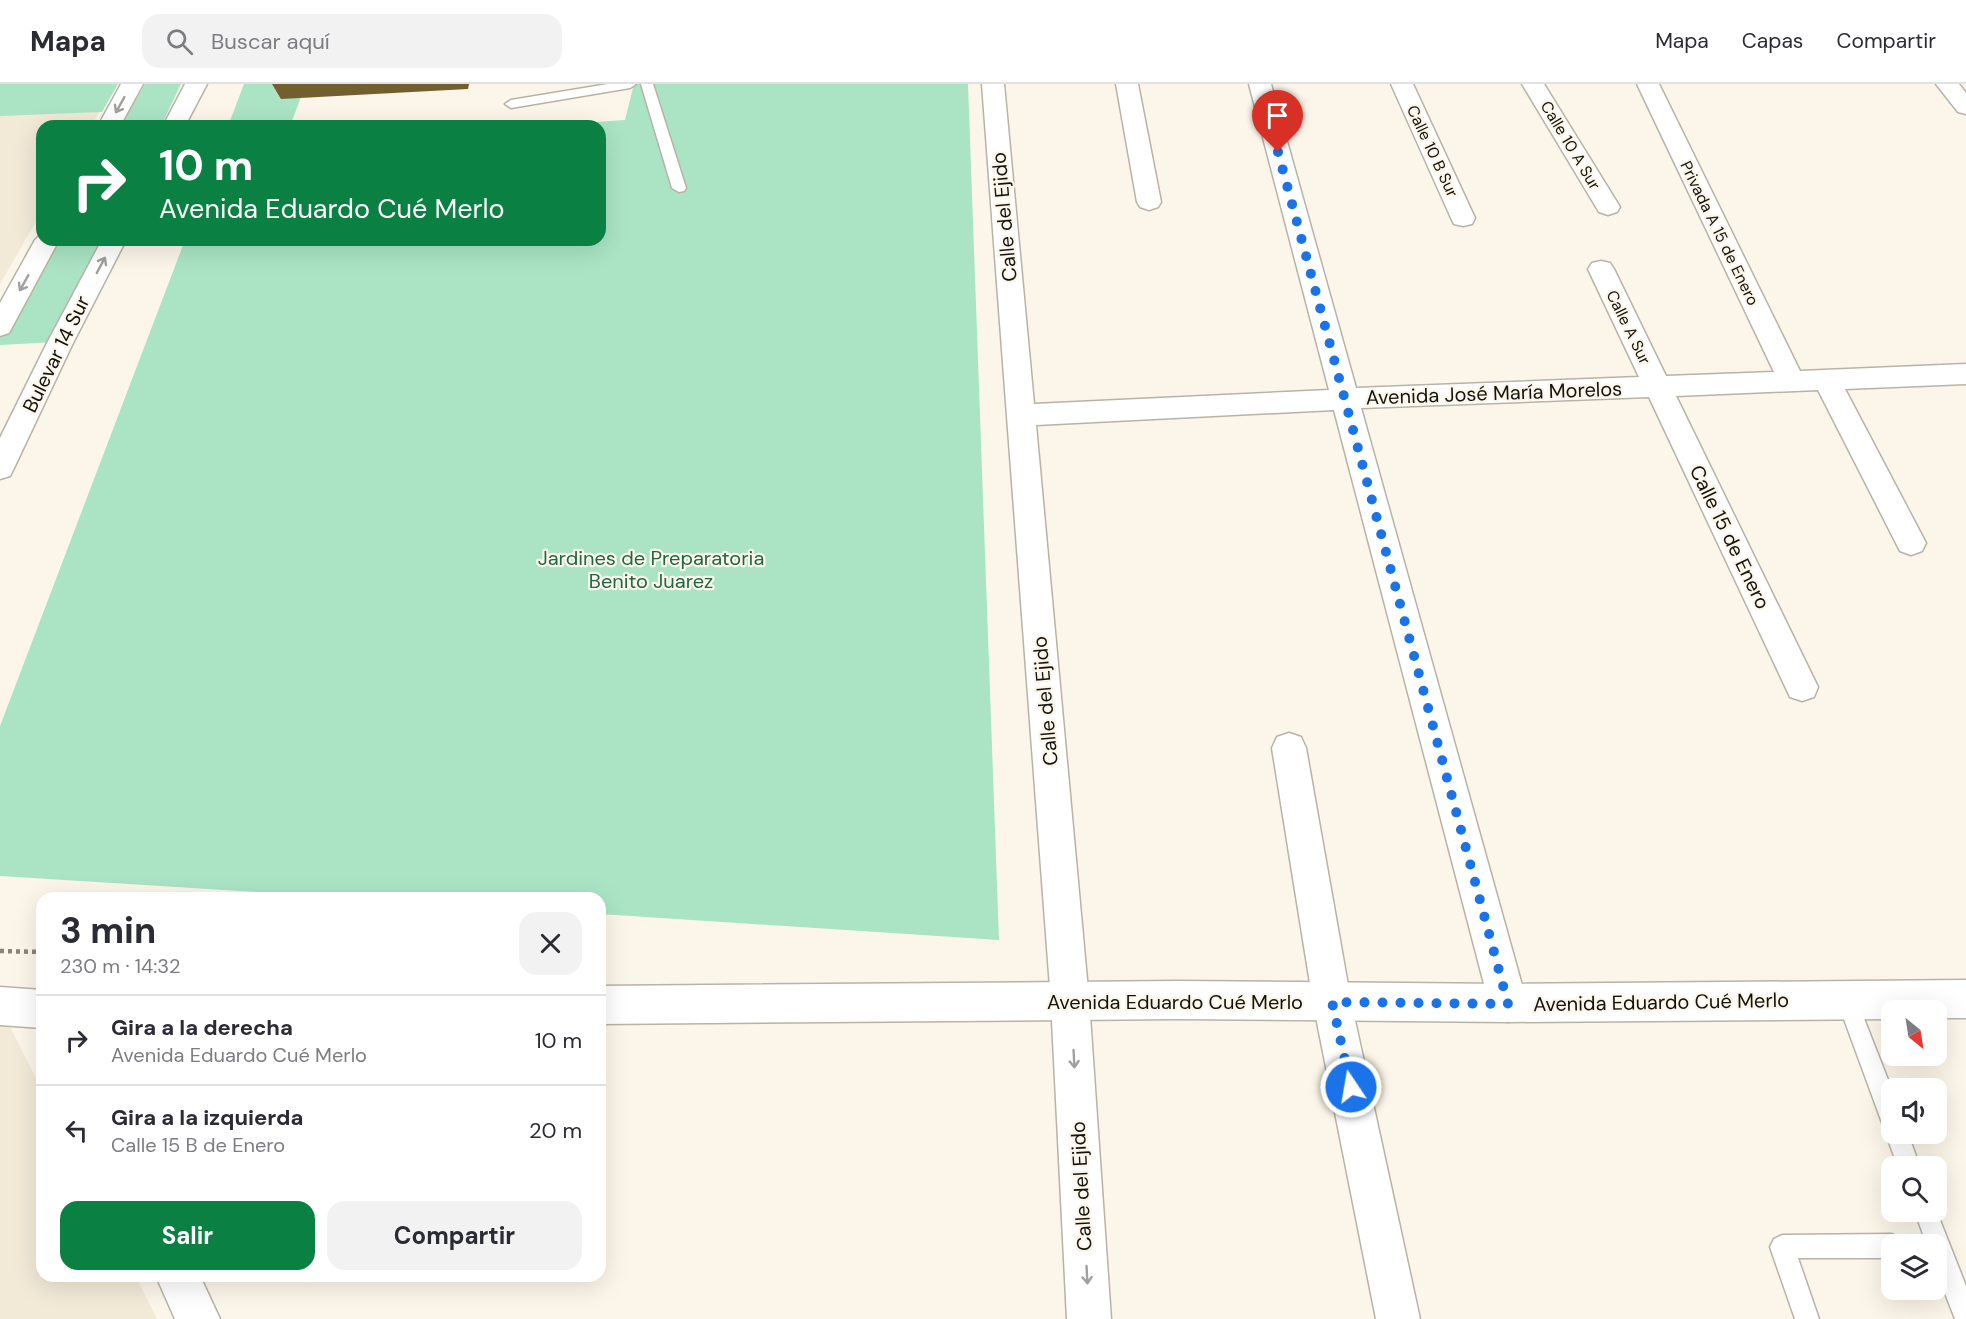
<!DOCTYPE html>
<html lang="es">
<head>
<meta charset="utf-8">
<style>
  body { margin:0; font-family:"DM Sans",sans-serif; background:#f2f2f3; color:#2b2b33; height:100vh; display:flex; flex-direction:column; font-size:22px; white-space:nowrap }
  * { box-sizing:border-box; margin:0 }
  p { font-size:20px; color:#7c7c81 }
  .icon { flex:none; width:33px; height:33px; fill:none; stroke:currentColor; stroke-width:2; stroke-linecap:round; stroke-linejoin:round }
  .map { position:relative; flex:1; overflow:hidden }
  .drawer { position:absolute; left:36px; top:808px; width:570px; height:390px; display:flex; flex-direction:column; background:#fff; border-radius:18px; box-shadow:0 6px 24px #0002 }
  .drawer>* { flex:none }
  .guide { position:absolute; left:36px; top:36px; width:570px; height:126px; border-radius:18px; box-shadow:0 6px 24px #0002; background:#0b8043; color:#fff; overflow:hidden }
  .needle { width:39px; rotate:150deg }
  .tools { position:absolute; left:1881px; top:916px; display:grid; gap:12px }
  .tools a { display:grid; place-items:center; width:66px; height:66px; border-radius:12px; background:#fff; box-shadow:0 6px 24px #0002; font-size:30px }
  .pin { position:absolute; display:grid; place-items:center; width:51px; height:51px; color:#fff; margin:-62px -26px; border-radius:50% 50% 50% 0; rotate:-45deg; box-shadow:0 0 6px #0007 }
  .pin .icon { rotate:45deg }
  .me { position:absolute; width:66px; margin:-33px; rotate:348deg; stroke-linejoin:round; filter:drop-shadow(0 0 4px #0008) }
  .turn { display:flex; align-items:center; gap:21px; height:126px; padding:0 24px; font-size:27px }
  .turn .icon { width:78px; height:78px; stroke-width:2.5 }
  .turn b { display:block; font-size:42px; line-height:51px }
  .round { display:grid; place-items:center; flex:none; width:63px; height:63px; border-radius:18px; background:#f2f2f3 }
  .summary { display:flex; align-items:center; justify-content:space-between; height:102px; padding:0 24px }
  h1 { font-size:36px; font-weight:700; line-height:45px }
  .cta { display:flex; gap:12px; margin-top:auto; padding:12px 24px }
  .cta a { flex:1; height:69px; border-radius:18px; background:#0b8043; color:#fff; font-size:24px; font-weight:700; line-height:69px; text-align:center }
  .cta a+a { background:#f2f2f3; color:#2b2b33 }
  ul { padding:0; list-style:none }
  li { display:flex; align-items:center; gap:18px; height:90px; padding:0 24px; border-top:2px solid #e1e1e2 }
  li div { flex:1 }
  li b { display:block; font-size:22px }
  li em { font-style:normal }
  header { display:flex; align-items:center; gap:36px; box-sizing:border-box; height:84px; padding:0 30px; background:#fff; border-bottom:2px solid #e1e1e2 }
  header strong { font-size:28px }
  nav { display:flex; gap:33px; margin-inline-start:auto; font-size:21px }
  .search { width:420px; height:54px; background:#f2f2f3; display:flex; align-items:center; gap:15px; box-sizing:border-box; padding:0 21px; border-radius:18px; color:#7c7c81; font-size:22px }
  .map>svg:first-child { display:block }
  .built { fill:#f2ead7 }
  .green { fill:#aae4c5 }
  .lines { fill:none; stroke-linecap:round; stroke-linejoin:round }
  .lane-casing { stroke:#b8b3a7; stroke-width:3 }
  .street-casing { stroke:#b8b3a7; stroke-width:3 }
  .secondary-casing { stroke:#b8b3a7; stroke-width:3 }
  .path { stroke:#87837b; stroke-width:4.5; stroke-dasharray:4 4; stroke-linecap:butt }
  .lane { fill:#fff; fill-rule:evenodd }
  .street { fill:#fff; fill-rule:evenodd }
  .secondary { fill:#fff; fill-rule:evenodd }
  .wall { fill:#735e30 }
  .oneway { stroke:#a1a09f }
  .route { stroke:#1a73e8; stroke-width:10; stroke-dasharray:0 18 }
  .labels { text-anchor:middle; stroke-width:4.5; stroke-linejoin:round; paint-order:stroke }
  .far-street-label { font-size:16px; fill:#14120e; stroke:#fcf6ea }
  .street-label { font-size:20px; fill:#14120e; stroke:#fcf6ea }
  .park-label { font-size:20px; fill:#1e6648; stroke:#fcf6ea }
</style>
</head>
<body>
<header>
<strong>Mapa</strong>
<div class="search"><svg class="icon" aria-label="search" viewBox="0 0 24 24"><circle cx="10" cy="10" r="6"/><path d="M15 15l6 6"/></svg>Buscar aquí</div>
<nav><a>Mapa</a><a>Capas</a><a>Compartir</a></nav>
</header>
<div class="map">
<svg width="1966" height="1235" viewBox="0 0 1966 1235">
  <rect width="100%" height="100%" fill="#fcf6ea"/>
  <path class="built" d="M0,0H116L91,42H42V127L0,200Z
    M0,935H6L42,1006V1192L136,1193L157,1235H0Z"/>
  <path class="green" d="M0,0H118L102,28L0,32Z
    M145,0H181L161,42H121Z
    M244,0H306L290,42H228Z
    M634,0H968L999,856L600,830V814H354L0,792V642L185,156H600V42H532L625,36Z
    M56,156H105L56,258L0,261V254Z"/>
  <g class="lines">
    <defs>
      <path id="lane" d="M608,0H636L630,4L511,24L505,20L511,16Z
        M641,0H653L686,104L684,107L679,108L672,104Z
        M1847,906L1854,909L1892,1006V1050H1908L1920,1083H1898L1886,1050L1888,1045L1884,1044L1881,1036L1837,916L1840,909Z
        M1936,1126L1966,1202V1235H1955L1936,1186V1161H1927L1915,1128H1936Z
        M1892,1150L1900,1154L1903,1161H1892V1174H1798L1819,1235H1795L1770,1163L1774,1155L1782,1151Z"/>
      <path id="street" d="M982,0H1004L1034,320L1329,306L1249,0H1271L1356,304L1639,293L1588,185L1592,179L1601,177L1610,179L1614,185L1666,292L1774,288L1637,0H1659L1800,287L1966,280V300L1845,305L1926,459L1922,467L1911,471L1900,467L1818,306L1676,312L1818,603L1814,613L1802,617L1790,613L1649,313L1361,324L1527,919L1522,933L1508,938L1494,933L1489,919L1334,326L1036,341L1089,917L1111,1235H1067L1051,917Z
        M1116,0H1138L1161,118L1158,123L1149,126L1140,123L1137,118Z
        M1391,0H1413L1475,134L1472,140L1463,142L1454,140L1451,134Z
        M1522,0H1544L1620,123L1617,128L1608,131L1599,128Z
        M1936,0H1959L1966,9V30L1958,28Z
        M1289,649L1301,653L1306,664L1351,918L1420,1235H1376L1313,918L1272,664L1277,653Z
        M156,1192H200L220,1235H175Z"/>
      <path id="secondary" d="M121,0H143L120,42H98Z
        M185,0H207L185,42H163Z
        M42,149V156H59L9,249L0,252V219L35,156Z
        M102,156H126L72,261L14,384L10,392L0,395V354L46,261Z
        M1966,896V934H1936V927H1892V935L1508,938L1177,935L600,940V902L1177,897L1508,900Z
        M0,903L42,906V944L0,941Z"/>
    </defs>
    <use href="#lane" class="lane-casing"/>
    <use href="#street" class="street-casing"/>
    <use href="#secondary" class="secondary-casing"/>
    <path class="path" d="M0,867L42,868"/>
    <use href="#lane" class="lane"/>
    <use href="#street" class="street"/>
    <use href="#secondary" class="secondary"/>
  </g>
  <path class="wall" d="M272,0H469L468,5L281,15Z"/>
  <defs><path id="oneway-shaft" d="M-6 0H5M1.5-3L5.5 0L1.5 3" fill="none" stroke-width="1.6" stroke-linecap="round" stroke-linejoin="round" transform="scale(1.5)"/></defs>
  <g class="oneway">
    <use href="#oneway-shaft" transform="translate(120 21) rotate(119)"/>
    <use href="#oneway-shaft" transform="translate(101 181) rotate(-62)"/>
    <use href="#oneway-shaft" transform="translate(24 199) rotate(119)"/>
    <use href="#oneway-shaft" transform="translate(1074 975) rotate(87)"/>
    <use href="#oneway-shaft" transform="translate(1087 1191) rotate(87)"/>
  </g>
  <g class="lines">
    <path class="route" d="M1278,68L1508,920L1332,918L1351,1003"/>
  </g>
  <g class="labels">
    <g class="far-street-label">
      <text transform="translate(1571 61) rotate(59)" y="6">Calle 10 A Sur</text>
      <text transform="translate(1433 67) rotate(65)" y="6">Calle 10 B Sur</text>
      <text transform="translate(1720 149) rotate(64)" y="6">Privada A 15 de Enero</text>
      <text transform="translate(1629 243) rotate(64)" y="6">Calle A Sur</text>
    </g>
    <g class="street-label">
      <text transform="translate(1004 133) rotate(-95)" y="7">Calle del Ejido</text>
      <text transform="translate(56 270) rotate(-64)" y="7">Bulevar 14 Sur</text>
      <text transform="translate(1494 309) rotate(-2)" y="7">Avenida José María Morelos</text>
      <text transform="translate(1730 453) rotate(64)" y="7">Calle 15 de Enero</text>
      <text transform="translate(1045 617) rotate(-95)" y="7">Calle del Ejido</text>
      <text x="1175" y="925">Avenida Eduardo Cué Merlo</text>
      <text transform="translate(1661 918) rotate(-1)" y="7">Avenida Eduardo Cué Merlo</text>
      <text transform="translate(1081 1102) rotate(-93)" y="7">Calle del Ejido</text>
    </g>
    <g class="park-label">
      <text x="651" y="481">Jardines de Preparatoria<tspan x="651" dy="23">Benito Juarez</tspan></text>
    </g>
  </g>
</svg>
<div class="tools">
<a><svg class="needle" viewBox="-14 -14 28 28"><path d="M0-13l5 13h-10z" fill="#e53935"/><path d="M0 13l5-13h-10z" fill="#7c7c81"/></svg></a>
<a><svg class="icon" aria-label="sound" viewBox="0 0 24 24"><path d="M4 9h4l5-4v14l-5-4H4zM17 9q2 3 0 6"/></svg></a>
<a><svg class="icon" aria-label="search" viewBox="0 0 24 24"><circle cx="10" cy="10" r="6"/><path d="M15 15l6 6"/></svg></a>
<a><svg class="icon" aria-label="layers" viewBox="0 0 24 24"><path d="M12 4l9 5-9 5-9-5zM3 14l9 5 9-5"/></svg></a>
</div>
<div class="pin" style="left:1278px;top:68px;background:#d93025"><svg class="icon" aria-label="arrive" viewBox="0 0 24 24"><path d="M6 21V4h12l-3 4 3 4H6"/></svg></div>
<svg class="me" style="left:1351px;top:1003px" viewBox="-20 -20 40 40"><circle r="17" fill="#1a73e8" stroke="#fff" stroke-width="3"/><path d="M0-11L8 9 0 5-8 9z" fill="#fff"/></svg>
<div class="guide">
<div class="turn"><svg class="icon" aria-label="right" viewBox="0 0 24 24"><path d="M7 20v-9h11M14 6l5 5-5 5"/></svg><div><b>10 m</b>Avenida Eduardo Cué Merlo</div></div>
</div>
<section class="drawer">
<div class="summary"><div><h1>3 min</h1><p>230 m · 14:32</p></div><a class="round"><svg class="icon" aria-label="close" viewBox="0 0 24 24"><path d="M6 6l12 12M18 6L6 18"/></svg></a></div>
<ul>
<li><svg class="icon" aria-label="right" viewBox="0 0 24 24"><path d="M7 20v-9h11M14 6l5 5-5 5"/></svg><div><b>Gira a la derecha</b><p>Avenida Eduardo Cué Merlo</p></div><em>10 m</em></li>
<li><svg class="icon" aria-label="left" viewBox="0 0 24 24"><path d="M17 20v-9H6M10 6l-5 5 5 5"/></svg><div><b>Gira a la izquierda</b><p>Calle 15 B de Enero</p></div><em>20 m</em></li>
</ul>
<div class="cta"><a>Salir</a><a>Compartir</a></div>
</section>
</div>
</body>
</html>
